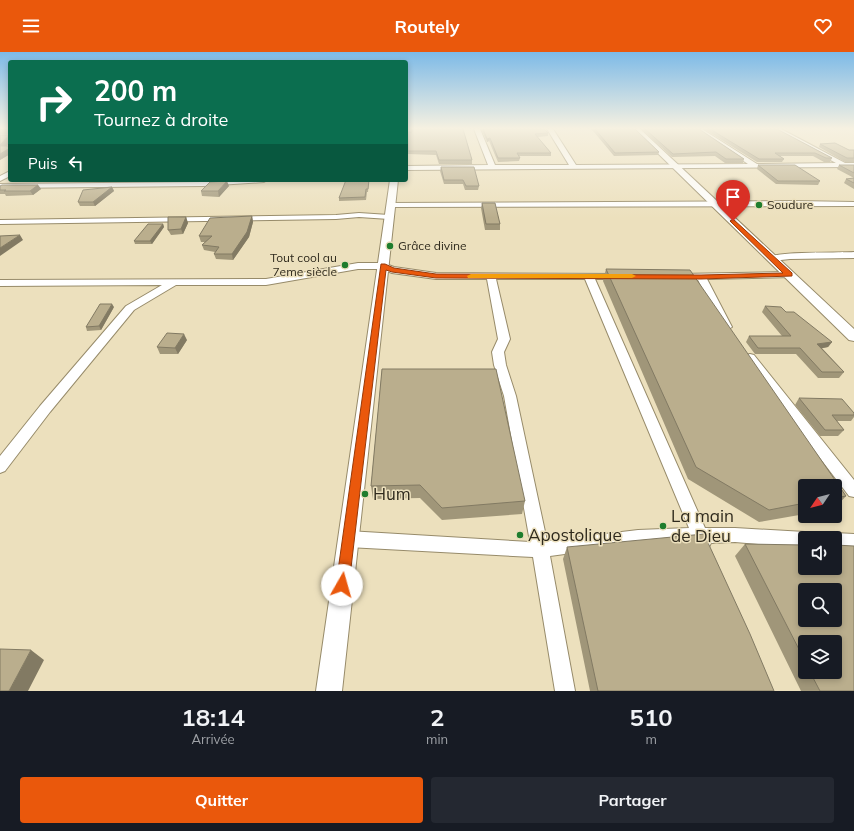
<!DOCTYPE html>
<html lang="fr">
<head>
<meta charset="utf-8">
<style>
  body { margin:0; font-family:Mulish,sans-serif; background:#242831; color:#f1f3f6; height:100vh; display:flex; flex-direction:column; font-size:15px; white-space:nowrap }
  * { box-sizing:border-box; margin:0 }
  p { font-size:13px; color:#9ea1a6 }
  .icon { flex:none; width:22px; height:22px; fill:none; stroke:currentColor; stroke-width:2; stroke-linecap:round; stroke-linejoin:round }
  .map { position:relative; height:639px; overflow:hidden }
  .side { display:flex; flex-direction:column; background:#171b24; flex:1 }
  .side>* { flex:none }
  .banner { position:absolute; left:8px; top:8px; width:400px; height:122px; border-radius:4px; box-shadow:0 2px 6px #0003; background:#0b6e4f; color:#fff; overflow:hidden }
  .needle { width:26px; rotate:235deg }
  .tools { position:absolute; left:798px; top:427px; display:grid; gap:8px }
  .tools a { display:grid; place-items:center; width:44px; height:44px; border-radius:4px; background:#171b24; box-shadow:0 2px 6px #0003; font-size:20px }
  .pin { position:absolute; display:grid; place-items:center; width:34px; height:34px; color:#fff; margin:-41px -17px; border-radius:50% 50% 50% 0; rotate:-45deg; box-shadow:0 0 4px #0007 }
  .pin .icon { rotate:45deg }
  .me { position:absolute; width:44px; margin:-22px; rotate:7deg; stroke-linejoin:round; filter:drop-shadow(0 0 3px #0008) }
  .turn { display:flex; align-items:center; gap:14px; height:84px; padding:0 20px; font-size:18px }
  .turn .icon { width:52px; height:52px; stroke-width:2.5 }
  .turn b { display:block; font-size:28px; line-height:34px }
  .then { display:flex; align-items:center; height:38px; padding:0 20px; background:#0003; gap:8px; font-size:15px }
  .eta { display:flex; justify-content:space-evenly; align-items:center; height:68px; text-align:center }
  .eta b { font-size:24px; font-weight:700; line-height:28px }
  .action { display:flex; gap:8px; margin-top:auto; padding:8px 20px }
  .action a { flex:1; height:46px; border-radius:4px; background:#ea580c; color:#fff; font-size:16px; font-weight:700; line-height:46px; text-align:center }
  .action a+a { background:#242831; color:#f1f3f6 }
  header { display:flex; justify-content:space-between; align-items:center; height:52px; padding:0 20px; background:#ea580c; color:#fff; font-size:18px; font-weight:700 }
  .map>svg:first-child { display:block }
  .lines { fill:none; stroke-linecap:round; stroke-linejoin:round }
  .minor-casing { stroke:#978b6a; stroke-width:2 }
  .tertiary-casing { stroke:#978b6a; stroke-width:2 }
  .minor { fill:#fff; fill-rule:evenodd }
  .tertiary { fill:#fff; fill-rule:evenodd }
  .wall { fill:#a09679; fill-rule:evenodd }
  .shaded-wall { fill:#827a63 }
  .building { fill:#baae8d; stroke:#827a63; fill-rule:evenodd }
  .route { fill:#ea580c; stroke:#983908 }
  .slow { fill:#f59e0b }
  .poi-dot { fill:#1f7d2e; stroke:#ece0bd; stroke-width:1.5 }
  .labels { text-anchor:middle; stroke-width:3; stroke-linejoin:round; paint-order:stroke }
  .far-poi-label { font-size:12px; fill:#2f2a1d; stroke:#ece0bd; text-anchor:start }
  .near-poi-label { font-size:17px; fill:#2f2a1d; stroke:#ece0bd; text-anchor:start }
</style>
</head>
<body>
<header><svg class="icon" aria-label="menu" viewBox="0 0 24 24"><path d="M4 6h16M4 12h16M4 18h16"/></svg>Routely<svg class="icon" aria-label="heart" viewBox="0 0 24 24"><path d="M12 20l-8-8c-3-5 5-10 8-4 3-6 11-1 8 4z"/></svg></header>
<div class="map">
<svg width="854" height="639" viewBox="0 0 854 639">
  <rect width="100%" height="100%" fill="#ece0bd"/>
  <g class="lines">
    <defs>
      <path id="minor" d="M474,77H480L495,113H569L547,77H553L576,113L748,112L696,77H702L757,112L836,111L774,77H781L845,111H854V115L406,118V114L488,113Z
        M10,119V124L0,129V124Z
        M232,128H267L264,130L203,134L0,136V132L203,130Z
        M796,149L854,150V154L391,155L387,153L391,151Z
        M359,161L389,163L393,165L389,167L359,165L336,167L0,172V168L336,163Z
        M854,200V206L790,207L772,209L768,206C775,199 840,201 854,200Z
        M358,211H383L394,215L436,221L623,222L625,224L623,226L620,227H595L705,476H735L805,480L811,483L812,486H805V496L735,490L711,491L709,495L703,498L697,495L695,491L638,492L550,504L575,639H555L533,505L348,495L342,492L340,487L342,482L348,479L530,490L504,344L494,313L492,300L498,287L487,227H436L392,221L382,217H358L266,233H176L134,258L50,360L5,419L0,421V404L40,354L126,254L162,233L0,234V228L266,227ZM496,227H585L689,476L638,478L547,489L516,344L506,313L504,300L510,287Z
        M789,220L794,223L792,225L707,227L732,275L727,278L722,275L698,228H679L674,225L679,222Z
        M750,302L754,303L854,428V445L849,444L746,309L744,306L746,303Z
        M835,481L854,482V498L835,497V486H828L829,484Z"/>
      <path id="tertiary" d="M633,77H640L854,277V289L849,288Z
        M390,128H398L342,639H316Z"/>
    </defs>
    <use href="#minor" class="minor-casing"/>
    <use href="#tertiary" class="tertiary-casing"/>
    <use href="#minor" class="minor"/>
    <use href="#tertiary" class="tertiary"/>
  </g>
  <path class="wall" d="M0,77H10V90L7,94L10,102L0,108V83H9V82H0Z
    M411,77H463L472,108V112H439L436,103L408,102V80H412Z
    M481,77H544L548,81V84L537,85L551,101V104H519L520,106L519,109L498,110L489,89L487,90Z
    M591,77H635L659,100L658,103L614,104L594,80Z
    M641,77H699L744,107L743,111H725L715,104L672,105Z
    M704,77H777L832,106L830,110H824L813,104H780L784,107L782,110H757Z
    M820,92L849,98H854V110H845L819,95Z
    M758,113L820,129L818,133L776,132L757,117Z
    M839,113H854V126L837,117Z
    M441,115L479,134L478,138H465L463,132H444L440,119Z
    M854,126V137L844,131L846,127Z
    M15,128H52L49,130H16Z
    M369,128L368,140H367L366,148L339,149V146Z
    M38,133L41,137L33,143L6,144L5,142H0V134Z
    M229,134L219,145L202,144L201,139Z
    M112,135L114,139L95,154H80L78,150Z
    M482,151L500,172V178H485L481,156Z
    M252,164L253,170L249,185L233,208L216,207L214,202L215,200L204,198L202,193L205,190H201L199,184Z
    M186,165L188,171L183,182L171,183L168,178Z
    M163,172L164,175L152,192H135L134,189Z
    M606,217L846,444L835,456V434H805V462L759,470L688,427L603,229Z
    M765,254L786,260L832,290L828,295L822,296L844,320L839,326H818L796,302H755L746,290L749,284H782L762,260Z
    M114,255L101,278L87,279L86,275Z
    M187,288L178,302H160L157,295Z
    M382,317L525,449L522,462L442,468L420,446L373,447L371,434Z
    M799,346L854,361V365L851,369H837L844,378L838,384H820L795,353Z
    M745,492L854,639H801L735,504ZM805,590L835,620H805Z
    M567,495L774,639H590L563,507Z"/>
  <path class="shaded-wall" d="M10,82V90L2,99L0,95V93Z
    M490,86L489,89L487,90V87Z
    M10,96V102L0,108V102Z
    M227,129L229,134L219,145L218,139Z
    M38,133L41,137L33,143L30,139Z
    M112,135L114,139L95,154L93,150Z
    M252,164L253,170L249,185L233,208L232,202Z
    M186,165L188,171L183,182L181,177Z
    M163,172L164,175L152,192L150,189Z
    M20,183L23,188L0,204V196Z
    M112,252L114,255L101,278L99,274Z
    M184,282L187,288L178,302L175,296Z
    M832,290L828,295L813,298L817,292Z
    M31,598L44,608L28,639H9Z"/>
  <path class="building" d="M0,77H10V82L0,93V83H9V77Z
    M412,77H463L472,108H439L436,99H408V80H412Z
    M483,77H544L548,81L535,82L551,101H517L520,106H498L490,86L487,87Z
    M595,77H635L659,100L615,101Z
    M645,77H699L744,107H726L716,100L673,102Z
    M710,77H777L832,106H826L815,101H775L784,107H759Z
    M835,91L849,98H854V106H847L820,92Z
    M0,94H10V96L0,102Z
    M758,113H795L820,129H778Z
    M839,113H854V121Z
    M441,115H474L479,134H466L463,128H444Z
    M854,126V131L846,127Z
    M346,128H369L368,137H366L365,145L339,146Z
    M227,129L218,139H201L210,130Z
    M2,133H38L30,139H4L6,138H0V134Z
    M112,135L93,150H78L83,138Z
    M482,151H495L500,172H486Z
    M252,164L247,180L232,202H214L219,195L202,193L212,184H199L210,166Z
    M168,165H186L181,177L168,178Z
    M148,172H163L150,189H134Z
    M20,183L0,196V184Z
    M606,217L690,218L846,444L835,446V434H805V451L769,458L696,415Z
    M100,252H112L99,274L86,275Z
    M765,254L781,255L786,260H794L832,290L817,292L844,320H822L800,296H758L749,284H791Z
    M167,281L184,282L175,296L157,295Z
    M382,317H496L525,449L442,456L420,433L371,434Z
    M799,346L842,347L854,361V363H832L844,378H825Z
    M704,482L750,582L774,639H598L567,495Z
    M745,492L805,493V516H835V493L854,494V639H820L810,620H835V590H805V609ZM805,538H835V568H805Z
    M0,597L31,598L9,639H0Z"/>
  <linearGradient id="sky" x2="0" y2="1"><stop stop-color="#7dbae7"/><stop offset="0.46" stop-color="#f6f1e1"/><stop offset="1" stop-color="#f6f1e1" stop-opacity="0"/></linearGradient>
  <rect width="854" height="166" fill="url(#sky)"/>
  <path class="route" d="M733,167L792,221V224L701,227L436,226L392,220L386,218L349,533L347,537L342,539L337,537L336,533L381,212H385L394,216L436,222L701,223L783,221L731,170L730,169Z"/>
  <path class="slow" d="M471,222H632L636,224L632,226H468L467,224Z"/>
  <g class="poi-dot">
    <circle cx="759" cy="153" r="4"/>
    <circle cx="390" cy="194" r="4"/>
    <circle cx="345" cy="213" r="4"/>
    <circle cx="365" cy="442" r="4"/>
    <circle cx="663" cy="474" r="4"/>
    <circle cx="520" cy="483" r="4"/>
  </g>
  <g class="labels">
    <g class="far-poi-label">
      <text x="767" y="157">Soudure</text>
      <text x="398" y="198">Grâce divine</text>
      <text x="337" y="210" text-anchor="end">Tout cool au<tspan x="337" dy="14">7eme siècle</tspan></text>
    </g>
    <g class="near-poi-label">
      <text x="373" y="448">Hum</text>
      <text x="671" y="470">La main<tspan x="671" dy="20">de Dieu</tspan></text>
      <text x="528" y="489">Apostolique</text>
    </g>
  </g>
</svg>
<div class="tools">
<a><svg class="needle" viewBox="-14 -14 28 28"><path d="M0-13l5 13h-10z" fill="#e53935"/><path d="M0 13l5-13h-10z" fill="#9ea1a6"/></svg></a>
<a><svg class="icon" aria-label="sound" viewBox="0 0 24 24"><path d="M4 9h4l5-4v14l-5-4H4zM17 9q2 3 0 6"/></svg></a>
<a><svg class="icon" aria-label="search" viewBox="0 0 24 24"><circle cx="10" cy="10" r="6"/><path d="M15 15l6 6"/></svg></a>
<a><svg class="icon" aria-label="layers" viewBox="0 0 24 24"><path d="M12 4l9 5-9 5-9-5zM3 14l9 5 9-5"/></svg></a>
</div>
<div class="pin" style="left:733px;top:169px;background:#d93025"><svg class="icon" aria-label="arrive" viewBox="0 0 24 24"><path d="M6 21V4h12l-3 4 3 4H6"/></svg></div>
<svg class="me" style="left:342px;top:533px" viewBox="-20 -20 40 40"><circle r="19" fill="#fff"/><path d="M0-13L10 11 0 6-10 11z" fill="#ea580c"/></svg>
<div class="banner">
<div class="turn"><svg class="icon" aria-label="right" viewBox="0 0 24 24"><path d="M7 20v-9h11M14 6l5 5-5 5"/></svg><div><b>200 m</b>Tournez à droite</div></div>
<div class="then">Puis<svg class="icon" aria-label="left" viewBox="0 0 24 24"><path d="M17 20v-9H6M10 6l-5 5 5 5"/></svg></div>
</div>
</div>
<section class="side">
<div class="eta">
<div><b>18:14</b><p>Arrivée</p></div>
<div><b>2</b><p>min</p></div>
<div><b>510</b><p>m</p></div>
</div>
<div class="action"><a>Quitter</a><a>Partager</a></div>
</section>
</body>
</html>
